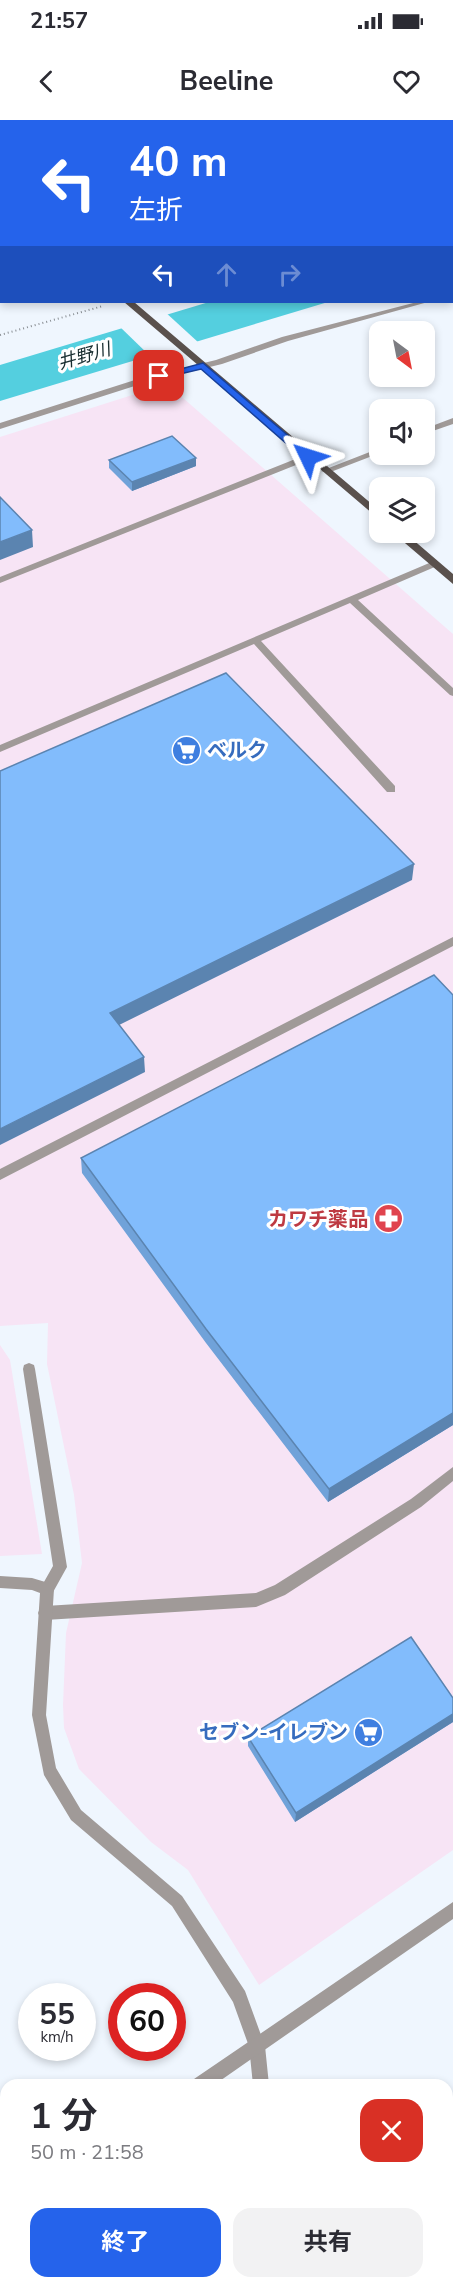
<!DOCTYPE html>
<html lang="ja">
<head>
<meta charset="utf-8">
<style>
  body { margin:0; font-family:"Nunito Sans","Noto Sans JP",sans-serif; background:#f2f2f3; color:#2b2b33; height:100vh; display:flex; flex-direction:column; font-size:22px; white-space:nowrap }
  * { box-sizing:border-box; margin:0 }
  p { font-size:20px; color:#7c7c81 }
  .icon { flex:none; width:33px; height:33px; fill:none; stroke:currentColor; stroke-width:2; stroke-linecap:round; stroke-linejoin:round }
  .map { position:relative; flex:1; overflow:hidden }
  .details { position:absolute; left:0px; top:1959px; width:453px; height:210px; display:flex; flex-direction:column; background:#fff; border-radius:18px 18px 0 0; box-shadow:0 3px 9px #0003 }
  .details>* { flex:none }
  .hud { position:absolute; left:0px; top:0px; width:453px; height:183px; box-shadow:0 3px 9px #0003; background:#2563eb; color:#fff; overflow:hidden }
  .needle { width:39px; rotate:148deg }
  .tools { position:absolute; left:369px; top:201px; display:grid; gap:12px }
  .tools a { display:grid; place-items:center; width:66px; height:66px; border-radius:12px; background:#fff; box-shadow:0 3px 9px #0003; font-size:30px }
  .speed { position:absolute; left:18px; top:1863px; display:flex; gap:12px; font-size:30px; font-weight:700; text-align:center }
  .speed>* { display:grid; place-content:center; width:78px; height:78px; border-radius:50%; background:#fff; box-shadow:0 3px 9px #0003; line-height:1 }
  .speed small { font-size:15px; font-weight:400 }
  .speed .limit { border:9px solid #d22; background:#fff; color:#111 }
  .pin { position:absolute; display:grid; place-items:center; width:51px; height:51px; color:#fff; margin:-26px; border-radius:12px; box-shadow:0 3px 9px #0006 }
  .me { position:absolute; width:66px; margin:-33px; rotate:311deg; stroke-linejoin:round; filter:drop-shadow(0 0 4px #0008) }
  .turn { display:flex; align-items:center; gap:21px; height:126px; padding:0 30px; font-size:27px }
  .turn .icon { width:78px; height:78px; stroke-width:2.5 }
  .turn b { display:block; font-size:42px; line-height:51px }
  .lanes { display:flex; align-items:center; height:57px; padding:0 30px; background:#0003; justify-content:center; gap:30px; direction:ltr }
  .lanes .off { opacity:.35 }
  .round { display:grid; place-items:center; flex:none; width:63px; height:63px; border-radius:18px; background:#f2f2f3 }
  .head { display:flex; align-items:center; justify-content:space-between; height:102px; padding:0 30px }
  h1 { font-size:36px; font-weight:700; line-height:45px }
  .button { display:flex; gap:12px; margin-top:auto; padding:12px 30px }
  .button a { flex:1; height:69px; border-radius:18px; background:#2563eb; color:#fff; font-size:24px; font-weight:700; line-height:69px; text-align:center }
  .button a+a { background:#f2f2f3; color:#2b2b33 }
  .status { display:flex; justify-content:space-between; align-items:center; height:42px; padding:0 30px; background:#fff; direction:ltr }
  .status svg { height:16px; fill:currentColor }
  header { display:flex; justify-content:space-between; align-items:center; height:78px; padding:0 30px; background:#fff; font-size:27px; font-weight:700 }
  .map>svg:first-child { display:block }
  .commercial { fill:#f7e4f5 }
  .water { fill:#54cfdf }
  .pier { fill:#eff6fe }
  .lines { fill:none; stroke-linecap:round; stroke-linejoin:round }
  .path { stroke:#898e93; stroke-width:2; stroke-dasharray:1 3; stroke-linecap:butt }
  .service { fill:#a09a98; fill-rule:evenodd }
  .minor { fill:#a09a98; fill-rule:evenodd }
  .tertiary { fill:#a09a98; fill-rule:evenodd }
  .primary { fill:#5a514d; fill-rule:evenodd }
  .wall { fill:#70a2d9 }
  .shaded-wall { fill:#5b84b0 }
  .building { fill:#82bcfc; stroke:#5b84b0; stroke-width:1.5 }
  .route { fill:#2563eb; stroke:#184099; stroke-width:1.5 }
  .labels { text-anchor:middle; stroke-width:6; stroke-linejoin:round; paint-order:stroke }
  .far-water-label { font-size:18px; font-style:italic; fill:#182d30; stroke:#fff }
  .shop-label { font-size:20px; font-weight:bold; fill:#366cbe; stroke:#fff; text-anchor:start }
  .health-label { font-size:20px; font-weight:bold; fill:#be3a42; stroke:#fff; text-anchor:end }
</style>
</head>
<body>
<div class="status"><b>21:57</b><svg viewBox="0 0 49 12"><path d="M0 12V9h3v3zM5 12V6h3v6zM10 12V3h3v9zM15 12V0h3v12zM26 1h20v11H26zM47 4h2v5h-2z"/></svg></div>
<header><svg class="icon" aria-label="back" viewBox="0 0 24 24"><path d="M15 5l-7 7 7 7"/></svg>Beeline<svg class="icon" aria-label="heart" viewBox="0 0 24 24"><path d="M12 20l-8-8c-3-5 5-10 8-4 3-6 11-1 8 4z"/></svg></header>
<div class="map">
<svg width="453" height="2169" viewBox="0 0 453 2169">
  <rect width="100%" height="100%" fill="#eff6fe"/>
  <path class="commercial" d="M167,264L453,514V1730L259,1865L188,1750L151,1722L79,1649L64,1608L63,1585L66,1513L82,1443L74,1375L47,1244L48,1203L0,1206V317Z
    M0,1225L10,1240L42,1434L0,1436Z"/>
  <path class="water" d="M209,182H328L0,281V245Z"/>
  <path class="pier" d="M164,191L199,223L151,237L118,205Z"/>
  <g class="lines">
    <path class="path" d="M0,215L103,186"/>
    <path class="service" d="M452,96H453V100H452Z
      M417,182H428L288,221L222,244L144,263L0,309V303L138,259L216,240L282,217Z
      M453,298V304L424,314V309Z
      M380,328V333L328,353L321,351Z
      M308,334L312,337L311,339L0,463V457Z
      M434,441L437,442V446L358,480L453,568V576L450,575L350,483L261,521L395,666V672H387L254,524L0,632V625Z
      M453,817V826L0,1060V1049Z
      M29,1243L34,1245L35,1249L67,1447L52,1474L47,1476L42,1474L40,1469L53,1446L23,1249L24,1245Z
      M453,1347V1361L421,1387L285,1475L256,1487L45,1500L40,1498L38,1493L40,1488L45,1486L256,1473L275,1465L411,1379Z
      M257,1918L263,1920L265,1926L269,1965H253L249,1926L251,1920Z
      M281,2163H297L298,2169H282Z"/>
    <path class="minor" d="M289,0H299L298,2Z
      M0,1456L32,1458L52,1464L54,1469L46,1595L56,1648L81,1690L182,1776L245,1871L265,1926L263,1932L257,1934L251,1932L233,1882L172,1786L71,1700L44,1655L32,1595L40,1473L32,1470L0,1468Z"/>
    <path class="tertiary" d="M453,1782V1799L214,1965H192L194,1959Z
      M6,2088V2106L0,2108V2090Z"/>
    <path class="primary" d="M0,50L2,51V58L0,57Z
      M124,182H134L380,391V400Z
      M392,412H404L453,454V464Z"/>
  </g>
  <path class="wall" d="M109,340L196,346L132,371L109,348Z
    M453,875V1305L328,1382L206,1223L82,1053L81,1038Z
    M453,1578V1602L295,1702L248,1626V1617Z"/>
  <path class="shaded-wall" d="M196,338V346L132,371V362Z
    M32,410L33,427L0,440V422Z
    M414,744L412,760L111,909L110,893Z
    M144,937L145,952L0,1025V1009Z
    M453,1293V1305L328,1382L329,1369Z
    M453,1594V1602L295,1702L296,1693Z"/>
  <path class="building" d="M172,316L196,338L132,362L109,340Z
    M0,377L32,410L0,422Z
    M226,553L414,744L110,893L144,937L0,1009V651Z
    M434,855L453,875V1293L329,1369L206,1209L81,1038Z
    M411,1517L453,1578V1594L296,1693L248,1617Z"/>
  <path class="route" d="M203,243L311,335V339H304L201,249L159,259L154,256Z"/>
  <defs>
    <symbol id="supermarket-disc" viewBox="-11 -11 22 22"><circle r="9.5" fill="#3f7fe0" stroke="#fff"/><path d="M-6-5.5h2.5l.6 2H6L4.5 2H-2.5L-4.4-4H-6ZM-1.5 3.2a1.3 1.3 0 1 0 .1 0ZM3 3.2a1.3 1.3 0 1 0 .1 0Z" fill="#fff"/></symbol>
    <symbol id="pharmacy-disc" viewBox="-11 -11 22 22"><circle r="9.5" fill="#e0444e" stroke="#fff"/><path d="M-2-6h4v4h4v4h-4v4h-4v-4h-4v-4h4Z" fill="#fff"/></symbol>
  </defs>
  <g fill-rule="evenodd">
    <use href="#supermarket-disc" x="170" y="614" width="33" height="33"/>
    <use href="#pharmacy-disc" x="372" y="1082" width="33" height="33"/>
    <use href="#supermarket-disc" x="352" y="1596" width="33" height="33"/>
  </g>
  <g class="labels">
    <g class="far-water-label">
      <text transform="translate(84 236) rotate(-16)" y="6">井野川</text>
    </g>
    <g class="shop-label">
      <text x="207" y="637">ベルク</text>
      <text x="348" y="1619" text-anchor="end">セブン-イレブン</text>
    </g>
    <g class="health-label">
      <text x="368" y="1106">カワチ薬品</text>
    </g>
  </g>
</svg>
<div class="tools">
<a><svg class="needle" viewBox="-14 -14 28 28"><path d="M0-13l5 13h-10z" fill="#e53935"/><path d="M0 13l5-13h-10z" fill="#7c7c81"/></svg></a>
<a><svg class="icon" aria-label="sound" viewBox="0 0 24 24"><path d="M4 9h4l5-4v14l-5-4H4zM17 9q2 3 0 6"/></svg></a>
<a><svg class="icon" aria-label="layers" viewBox="0 0 24 24"><path d="M12 4l9 5-9 5-9-5zM3 14l9 5 9-5"/></svg></a>
</div>
<div class="speed"><div>55<small>km/h</small></div><div class="limit">60</div></div>
<div class="pin" style="left:159px;top:256px;background:#d93025"><svg class="icon" aria-label="arrive" viewBox="0 0 24 24"><path d="M6 21V4h12l-3 4 3 4H6"/></svg></div>
<svg class="me" style="left:308px;top:337px" viewBox="-20 -20 40 40"><path d="M0-17L14 15 0 8-14 15z" fill="#2563eb" stroke="#fff" stroke-width="4"/></svg>
<div class="hud">
<div class="turn"><svg class="icon" aria-label="left" viewBox="0 0 24 24"><path d="M17 20v-9H6M10 6l-5 5 5 5"/></svg><div><b>40 m</b>左折</div></div>
<div class="lanes"><svg class="icon" aria-label="left" viewBox="0 0 24 24"><path d="M17 20v-9H6M10 6l-5 5 5 5"/></svg><svg class="icon off" aria-label="ahead" viewBox="0 0 24 24"><path d="M12 20V5M6 11l6-6 6 6"/></svg><svg class="icon off" aria-label="right" viewBox="0 0 24 24"><path d="M7 20v-9h11M14 6l5 5-5 5"/></svg></div>
</div>
<section class="details">
<div class="head"><div><h1>1 分</h1><p>50 m · 21:58</p></div><a class="round" style="background:#d93025;color:#fff"><svg class="icon" aria-label="close" viewBox="0 0 24 24"><path d="M6 6l12 12M18 6L6 18"/></svg></a></div>
<div class="button"><a>終了</a><a>共有</a></div>
</section>
</div>
</body>
</html>
